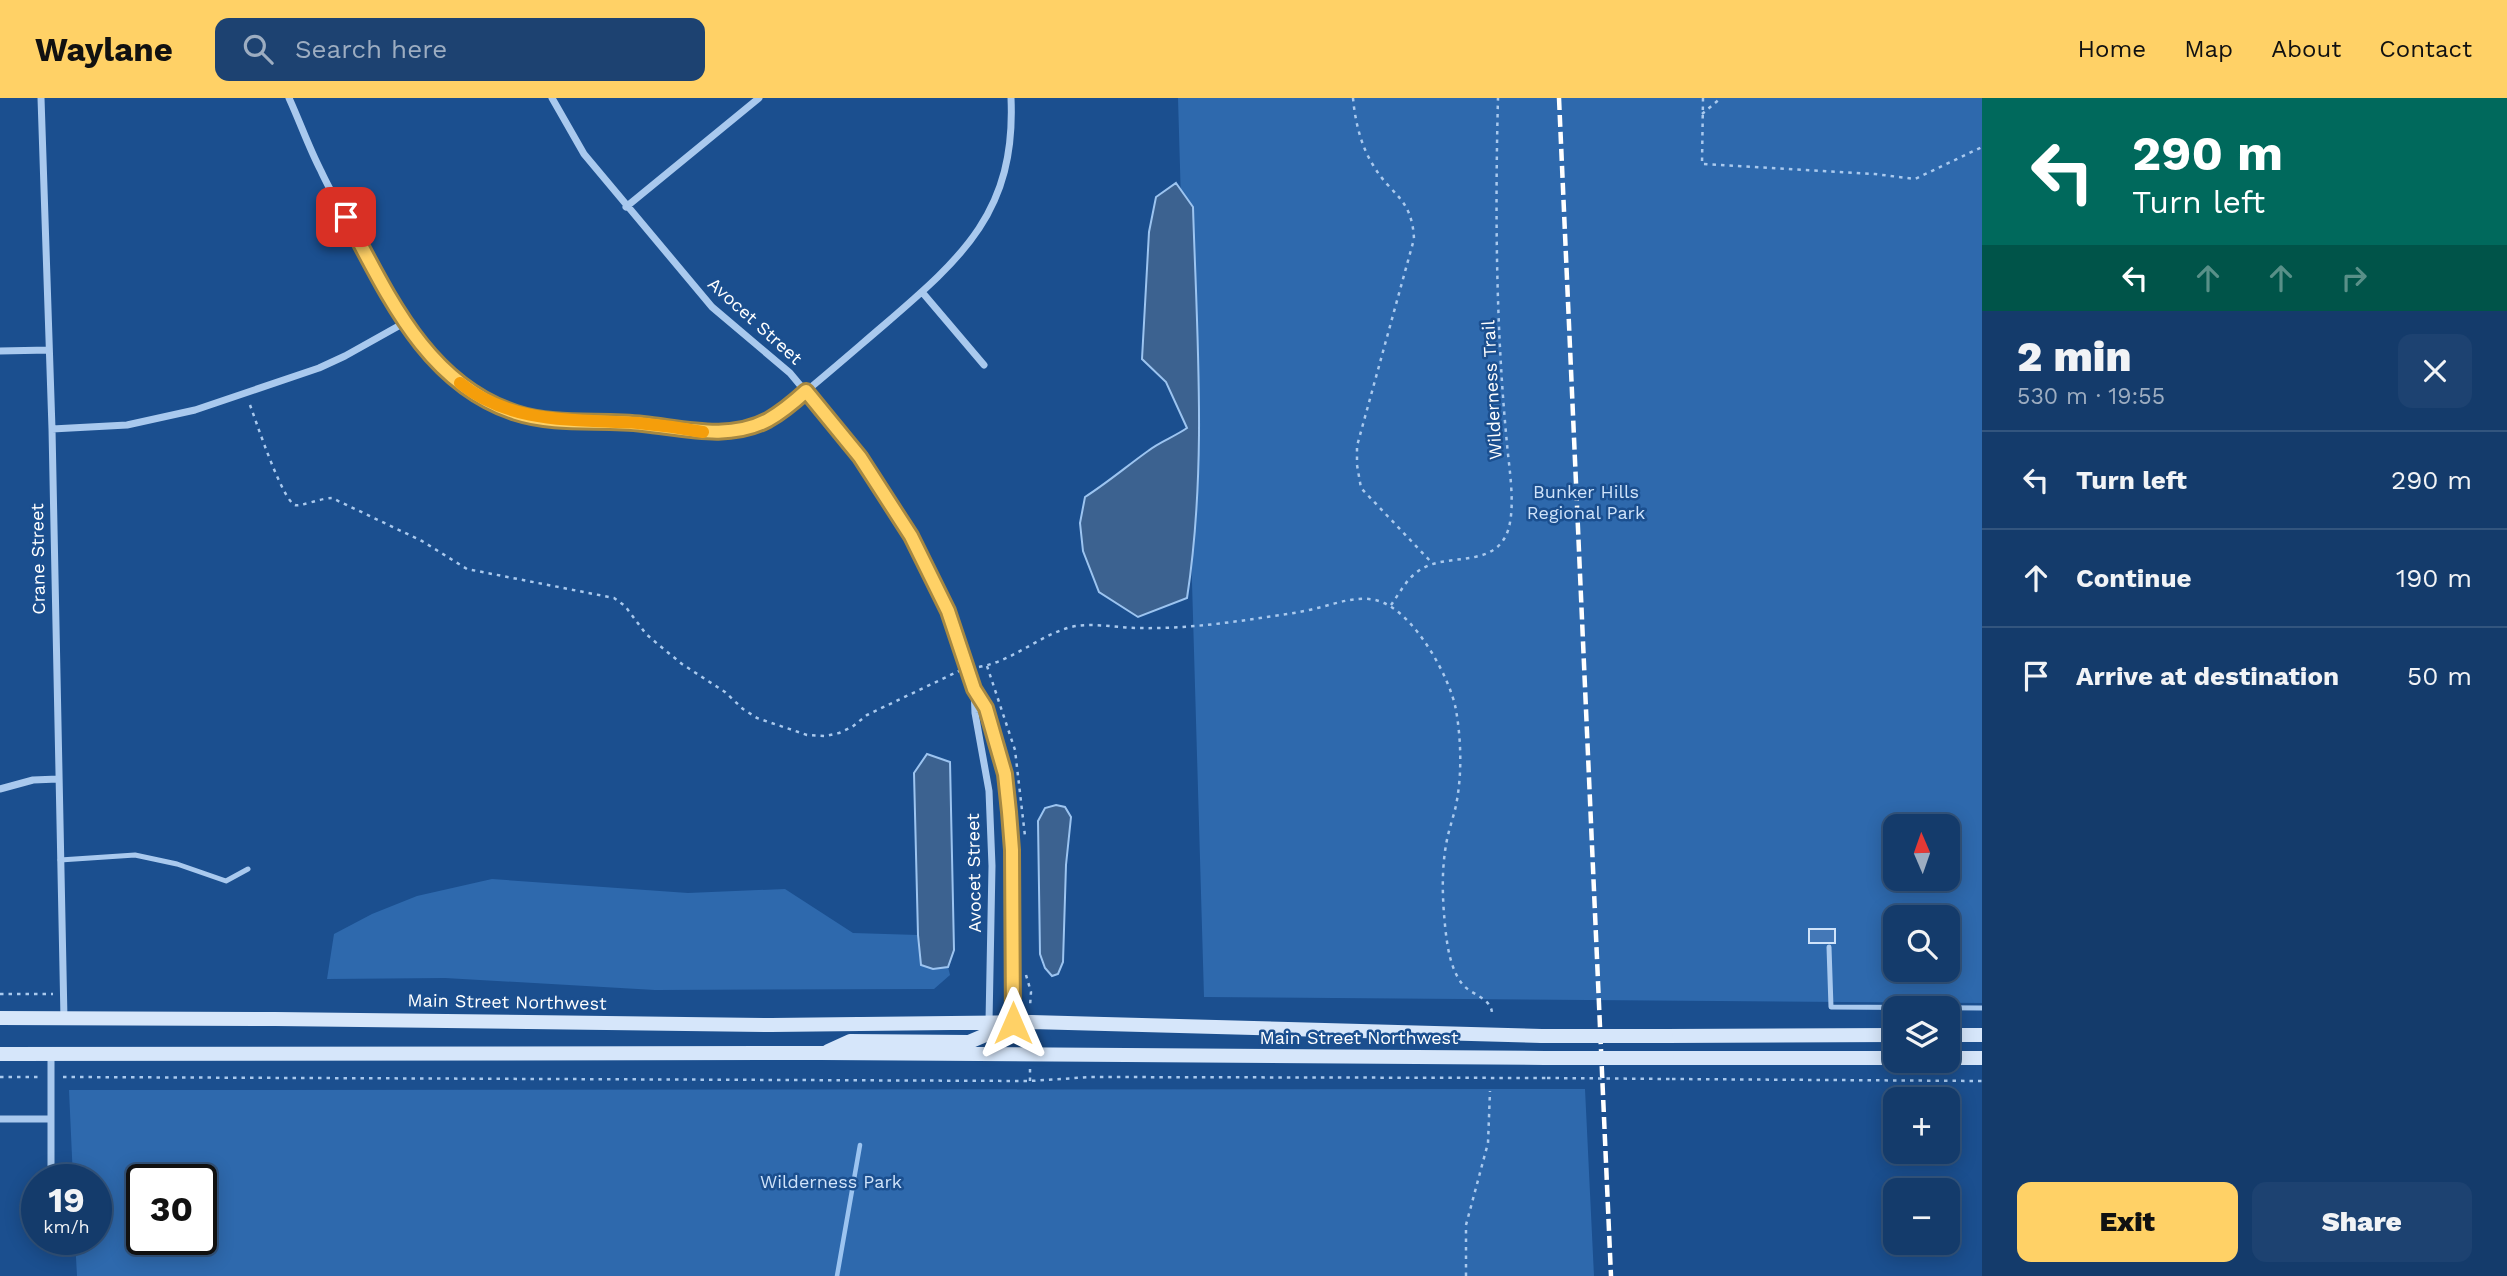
<!DOCTYPE html>
<html lang="en">
<head>
<meta charset="utf-8">
<style>
  body { margin:0; font-family:"Work Sans",sans-serif; background:#1d4271; color:#f1f3f6; height:100vh; display:flex; flex-direction:column; font-size:26px; white-space:nowrap }
  * { box-sizing:border-box; margin:0 }
  p { font-size:23px; color:#9dadc1 }
  .icon { flex:none; width:38px; height:38px; fill:none; stroke:currentColor; stroke-width:2; stroke-linecap:round; stroke-linejoin:round }
  .map { position:relative; flex:1; overflow:hidden }
  .side { display:flex; flex-direction:column; background:#143b6b; width:525px }
  .side>* { flex:none }
  .top-card { background:#00695c; color:#fff; overflow:hidden }
  .needle { width:46px; rotate:358deg }
  .controls { position:absolute; left:1883px; top:716px; display:grid; gap:14px }
  .controls a { display:grid; place-items:center; width:77px; height:77px; border-radius:14px; background:#143b6b; box-shadow:0 4px 18px #0003,0 0 0 2px #33557e; font-size:35px }
  .speed { position:absolute; left:21px; top:1066px; display:flex; gap:14px; font-size:35px; font-weight:700; text-align:center }
  .speed>* { display:grid; place-content:center; width:91px; height:91px; border-radius:50%; background:#143b6b; box-shadow:0 4px 18px #0003,0 0 0 2px #33557e; line-height:1 }
  .speed small { font-size:18px; font-weight:400 }
  .speed .limit { border:4px solid #111; border-radius:10px; background:#fff; color:#111 }
  .pin { position:absolute; display:grid; place-items:center; width:60px; height:60px; color:#fff; margin:-30px; border-radius:14px; box-shadow:0 4px 10px #0006 }
  .me { position:absolute; width:77px; margin:-38px; rotate:0deg; stroke-linejoin:round; filter:drop-shadow(0 0 5px #0008) }
  .turn { display:flex; align-items:center; gap:24px; height:147px; padding:0 35px; font-size:32px }
  .turn .icon { width:91px; height:91px; stroke-width:2.5 }
  .turn b { display:block; font-size:49px; line-height:60px }
  .lanes { display:flex; align-items:center; height:66px; padding:0 35px; background:#0003; justify-content:center; gap:35px; direction:ltr }
  .lanes .off { opacity:.35 }
  .round { display:grid; place-items:center; flex:none; width:74px; height:74px; border-radius:14px; background:#1d4271 }
  .summary { display:flex; align-items:center; justify-content:space-between; height:119px; padding:0 35px }
  h1 { font-size:42px; font-weight:800; line-height:52px }
  .primary-button { display:flex; gap:14px; margin-top:auto; padding:14px 35px }
  .primary-button a { flex:1; height:80px; border-radius:14px; background:#ffd166; color:#111; font-size:28px; font-weight:800; line-height:80px; text-align:center }
  .primary-button a+a { background:#1d4271; color:#f1f3f6 }
  ul { padding:0; list-style:none }
  li { display:flex; align-items:center; gap:21px; height:98px; padding:0 35px; border-top:2px solid #33557e }
  li div { flex:1 }
  li b { display:block; font-size:26px }
  li em { font-style:normal }
  header { display:flex; align-items:center; gap:42px; box-sizing:border-box; height:98px; padding:0 35px; background:#ffd166; color:#111 }
  header strong { font-size:33px }
  nav { display:flex; gap:38px; margin-inline-start:auto; font-size:24px }
  .search { width:490px; height:63px; background:#1d4271; display:flex; align-items:center; gap:18px; box-sizing:border-box; padding:0 24px; border-radius:14px; color:#9dadc1; font-size:26px }
  main { display:flex; flex:1; min-height:0 }
  .map>svg:first-child { display:block }
  .green { fill:#2e69ad; fill-rule:evenodd }
  .water { fill:#3c6290; stroke:#9cc4f0; stroke-width:2 }
  .lines { fill:none; stroke-linecap:round; stroke-linejoin:round }
  .stream { stroke:#9cc4f0; stroke-width:4.5 }
  .building { fill:#4478b7; stroke:#cfe3fa; stroke-width:2 }
  .path { stroke:#a9c9ee; stroke-width:2.5; stroke-dasharray:3.5 5; stroke-linecap:butt }
  .service { stroke:#a9c9ee; stroke-width:5 }
  .minor { stroke:#a9c9ee; stroke-width:7 }
  .secondary { stroke:#d6e6fa; stroke-width:14 }
  .rail { stroke:#fff; stroke-width:4.5; stroke-dasharray:12 5; stroke-linecap:butt }
  .path-bridge { stroke:#a9c9ee; stroke-width:2.5; stroke-dasharray:3.5 5; stroke-linecap:butt }
  .secondary-bridge { stroke:#d6e6fa; stroke-width:14 }
  .route-casing { stroke:#a68842; stroke-width:18 }
  .route { stroke:#ffd166; stroke-width:12 }
  .slow { stroke:#f59e0b; stroke-width:12 }
  .labels { text-anchor:middle; stroke-width:5; stroke-linejoin:round; paint-order:stroke }
  .street-label { font-size:18px; fill:#fff; stroke:#1b4f8f }
  .park-label { font-size:18px; fill:#cfe3fa; stroke:#1b4f8f }
</style>
</head>
<body>
<header>
<strong>Waylane</strong>
<div class="search"><svg class="icon" aria-label="search" viewBox="0 0 24 24"><circle cx="10" cy="10" r="6"/><path d="M15 15l6 6"/></svg>Search here</div>
<nav><a>Home</a><a>Map</a><a>About</a><a>Contact</a></nav>
</header>
<main>
<div class="map">
<svg width="1982" height="1178" viewBox="0 0 1982 1178">
  <rect width="100%" height="100%" fill="#1b4f8f"/>
  <path class="green" d="M1178,0H1982V905L1204,899ZM1895,728H1948V780H1895ZM1895,819H1948V872H1895Z
    M492,781L688,795L785,791L853,835L918,837L921,867L933,871L948,869L950,877L934,891L655,892L445,880L327,881L334,836L372,816L417,798Z
    M1585,991L1594,1178H77L75,1141H96V1082L73,1081L69,992ZM142,1082H201V1141H142Z"/>
  <path class="water" d="M1176,85L1193,109C1197,240 1207,370 1187,500L1138,519L1099,494L1083,453L1080,425L1085,399C1107,385 1127,368 1148,353C1159,344 1174,339 1187,330L1166,284L1142,261L1149,134L1156,99Z
    M927,656L950,664L954,852L948,869L933,871L921,867L918,837L914,675Z
    M1056,707L1065,709L1071,719L1066,767L1063,864L1058,876L1052,878L1045,870L1040,856L1038,723L1045,710Z"/>
  <g class="lines">
    <path class="stream" d="M837,1178L860,1047"/>
  </g>
  <path class="building" d="M1809,831H1835V845H1809Z"/>
  <g class="lines">
    <path class="path" d="M1353,0C1355,23 1361,48 1373,67C1391,98 1412,99 1414,141L1357,348V367L1361,390L1433,466
      M1703,0L1702,66L1875,76L1915,81L1982,49
      M1702,16L1721,0
      M250,307C256,323 282,402 295,407C300,409 321,400 332,400L422,443L467,471L614,500L625,508L646,536L660,548L682,566L725,594L743,611L757,620L807,637L825,638L839,635L852,629L867,617L959,573
      M1391,507C1399,496 1406,482 1417,474C1442,454 1486,470 1504,441C1518,419 1509,371 1507,346C1496,232 1495,115 1498,0
      M987,568L1015,652L1025,738
      M979,569C1013,563 1038,538 1071,529C1093,524 1116,530 1139,530C1179,531 1220,526 1260,520C1279,517 1299,515 1317,510C1339,505 1362,495 1384,505C1416,519 1450,579 1456,612C1461,641 1462,673 1457,702C1455,714 1451,725 1448,737C1442,763 1442,790 1444,816C1446,838 1448,869 1463,887C1472,897 1491,900 1492,915
      M1026,877L1031,894L1030,908
      M0,896H53
      M0,979H39
      M63,979L1030,983L1091,979L1547,980
      M1672,981L1982,983
      M1030,983V971
      M1466,1178V1127L1488,1045L1490,993"/>
    <path class="service" d="M60,762L135,757L177,766L226,783L248,771
      M1829,849L1831,909L1982,910"/>
    <path class="minor" d="M41,0L52,331L64,921
      M289,0C300,24 309,50 321,73C333,99 348,123 361,148C398,215 437,291 516,315C555,327 598,322 638,325C694,330 730,345 782,313C817,285 850,256 884,227C963,159 1016,113 1011,0
      M552,0L584,56L712,209L790,275L860,359L911,438L935,484L959,540L974,591L975,615L989,693L992,768L989,924L1001,957
      M626,109L759,0
      M922,194L984,267
      M0,253L49,252
      M52,331L127,327L195,312L319,270L345,258L404,225
      M974,592C1026,676 1013,828 1013,925
      M0,691L33,682L58,681
      M51,956V1082
      M0,1021H50"/>
    <path class="secondary" d="M0,920L275,921L771,927L1031,924L1542,938
      M1948,937H1982
      M1666,938L1895,937
      M828,953L850,943L969,944L1009,927
      M0,956L822,955L1545,960
      M1667,960H1895
      M1948,960H1982"/>
    <path class="rail" d="M1559,0L1611,1178"/>
    <path class="path-bridge" d="M1547,980L1672,981"/>
    <path class="secondary-bridge" d="M1542,938H1666
      M1545,960H1667"/>
  </g>
  <g class="lines">
    <defs>
      <path id="route" d="M346,119C387,195 426,286 516,315C556,328 601,321 643,326C683,330 729,343 768,322C782,314 794,304 806,293L860,359L911,438L948,513L974,591L986,610L1005,676L1009,714L1012,752L1013,925"/>
    </defs>
    <use href="#route" class="route-casing"/>
    <use href="#route" class="route"/>
    <path class="slow" d="M460,285C512,327 576,321 638,325C659,327 681,330 703,334"/>
  </g>
  <g class="labels">
    <g class="street-label">
      <text transform="translate(755 223) rotate(42)" y="6">Avocet Street</text>
      <text transform="translate(1492 292) rotate(-93)" y="6">Wilderness Trail</text>
      <text transform="translate(38 461) rotate(-91)" y="6">Crane Street</text>
      <text transform="translate(974 775) rotate(-91)" y="6">Avocet Street</text>
      <text transform="translate(507 904) rotate(1)" y="6">Main Street Northwest</text>
      <text x="1359" y="946">Main Street Northwest</text>
    </g>
    <g class="park-label">
      <text x="1586" y="400">Bunker Hills<tspan x="1586" dy="21">Regional Park</tspan></text>
      <text x="831" y="1090">Wilderness Park</text>
    </g>
  </g>
</svg>
<div class="controls">
<a><svg class="needle" viewBox="-14 -14 28 28"><path d="M0-13l5 13h-10z" fill="#e53935"/><path d="M0 13l5-13h-10z" fill="#9dadc1"/></svg></a>
<a><svg class="icon" aria-label="search" viewBox="0 0 24 24"><circle cx="10" cy="10" r="6"/><path d="M15 15l6 6"/></svg></a>
<a><svg class="icon" aria-label="layers" viewBox="0 0 24 24"><path d="M12 4l9 5-9 5-9-5zM3 14l9 5 9-5"/></svg></a>
<a>+</a>
<a>−</a>
</div>
<div class="speed"><div>19<small>km/h</small></div><div class="limit">30</div></div>
<div class="pin" style="left:346px;top:119px;background:#d93025"><svg class="icon" aria-label="arrive" viewBox="0 0 24 24"><path d="M6 21V4h12l-3 4 3 4H6"/></svg></div>
<svg class="me" style="left:1013px;top:925px" viewBox="-20 -20 40 40"><path d="M0-17L14 15 0 8-14 15z" fill="#ffd166" stroke="#fff" stroke-width="4"/></svg>
</div>
<section class="side">
<div class="top-card">
<div class="turn"><svg class="icon" aria-label="left" viewBox="0 0 24 24"><path d="M17 20v-9H6M10 6l-5 5 5 5"/></svg><div><b>290 m</b>Turn left</div></div>
<div class="lanes"><svg class="icon" aria-label="left" viewBox="0 0 24 24"><path d="M17 20v-9H6M10 6l-5 5 5 5"/></svg><svg class="icon off" aria-label="ahead" viewBox="0 0 24 24"><path d="M12 20V5M6 11l6-6 6 6"/></svg><svg class="icon off" aria-label="ahead" viewBox="0 0 24 24"><path d="M12 20V5M6 11l6-6 6 6"/></svg><svg class="icon off" aria-label="right" viewBox="0 0 24 24"><path d="M7 20v-9h11M14 6l5 5-5 5"/></svg></div>
</div>
<div class="summary"><div><h1>2 min</h1><p>530 m · 19:55</p></div><a class="round"><svg class="icon" aria-label="close" viewBox="0 0 24 24"><path d="M6 6l12 12M18 6L6 18"/></svg></a></div>
<ul>
<li><svg class="icon" aria-label="left" viewBox="0 0 24 24"><path d="M17 20v-9H6M10 6l-5 5 5 5"/></svg><div><b>Turn left</b></div><em>290 m</em></li>
<li><svg class="icon" aria-label="ahead" viewBox="0 0 24 24"><path d="M12 20V5M6 11l6-6 6 6"/></svg><div><b>Continue</b></div><em>190 m</em></li>
<li><svg class="icon" aria-label="arrive" viewBox="0 0 24 24"><path d="M6 21V4h12l-3 4 3 4H6"/></svg><div><b>Arrive at destination</b></div><em>50 m</em></li>
</ul>
<div class="primary-button"><a>Exit</a><a>Share</a></div>
</section>
</main>
</body>
</html>
